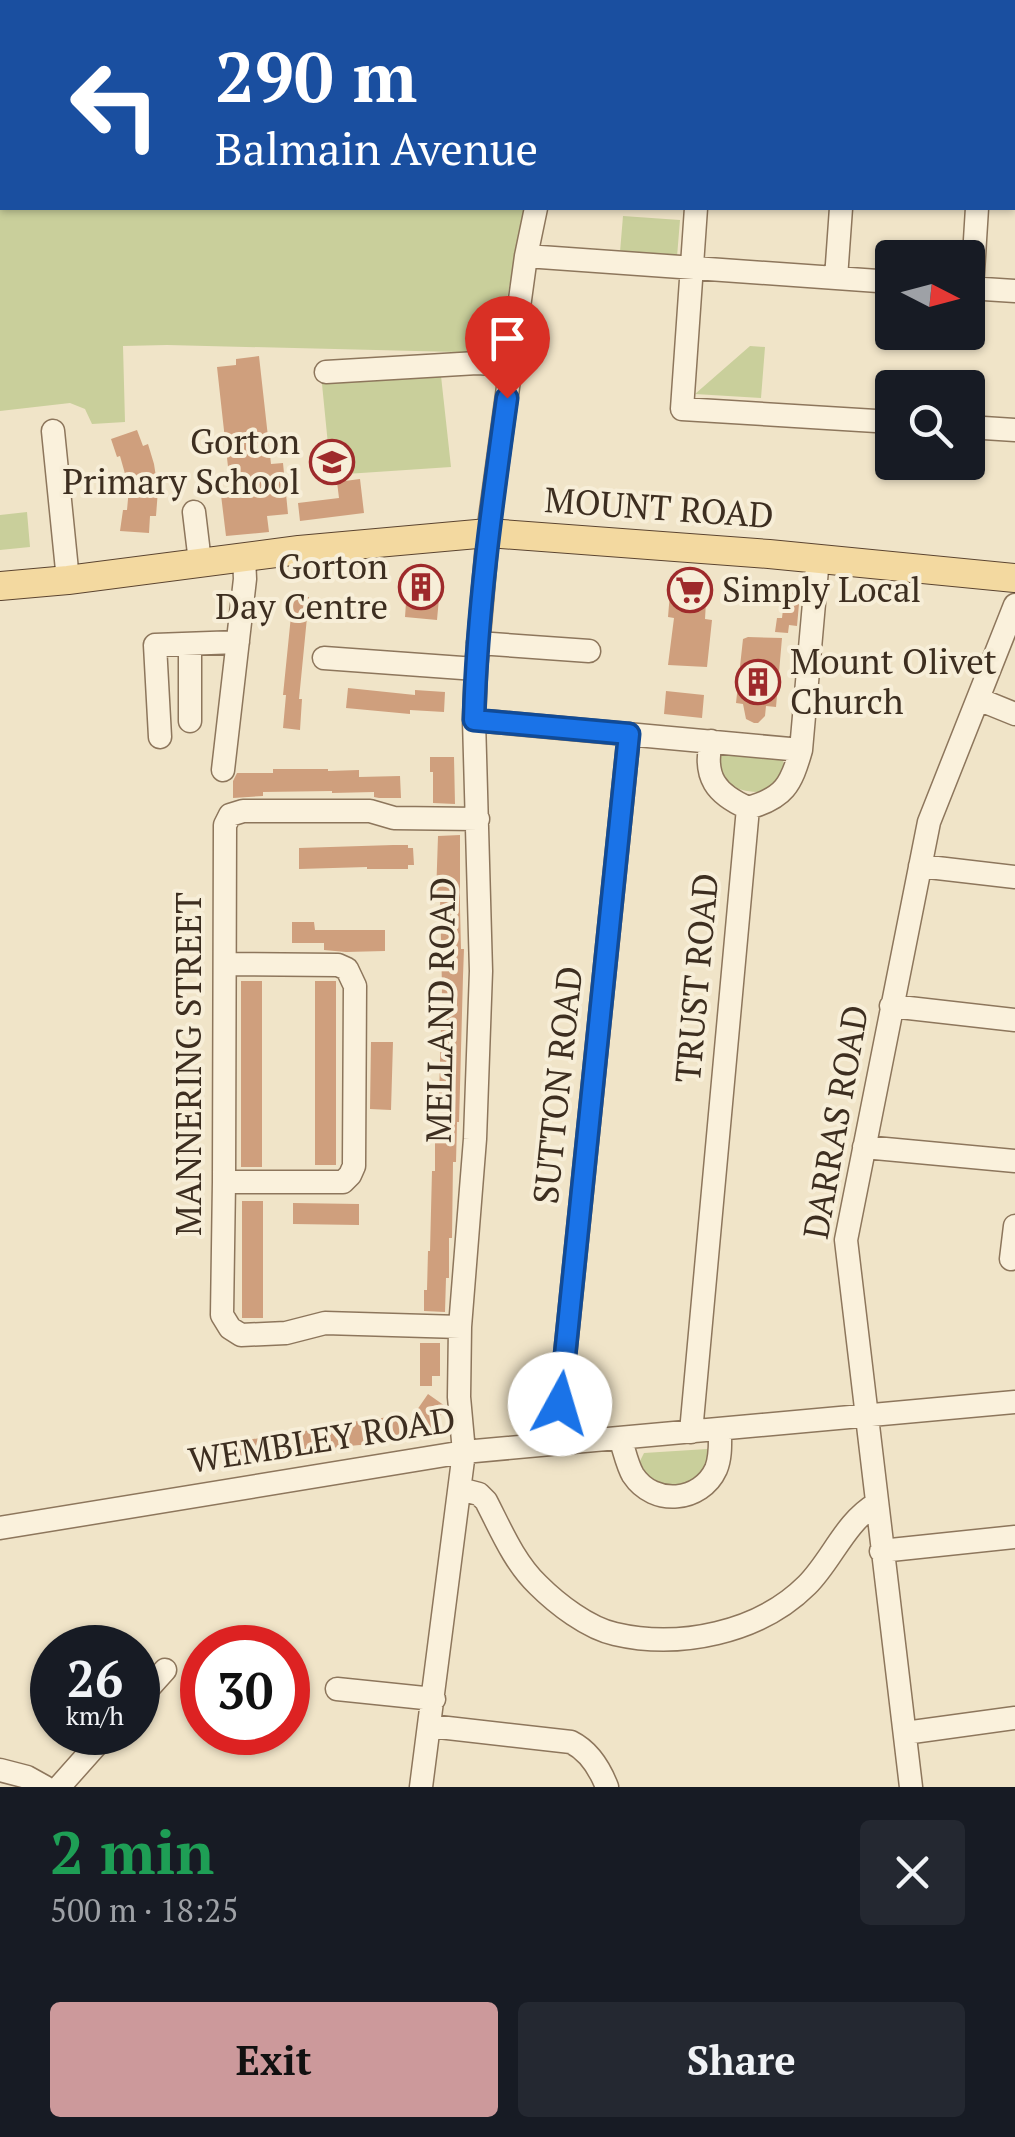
<!DOCTYPE html>
<html lang="en">
<head>
<meta charset="utf-8">
<style>
  body { margin:0; font-family:"PT Serif",serif; background:#242831; color:#f1f3f6; height:100vh; display:flex; flex-direction:column; font-size:38px; white-space:nowrap }
  * { box-sizing:border-box; margin:0 }
  p { font-size:32px; color:#9ea1a6 }
  .icon { flex:none; width:55px; height:55px; fill:none; stroke:currentColor; stroke-width:2; stroke-linecap:round; stroke-linejoin:round }
  .map { position:relative; height:1787px; overflow:hidden }
  .panel { display:flex; flex-direction:column; background:#171b24; flex:1 }
  .panel>* { flex:none }
  .top-card { position:absolute; left:0px; top:0px; width:1015px; height:210px; box-shadow:0 2px 8px #0004; background:#1a4fa0; color:#fff; overflow:hidden }
  .needle { width:65px; rotate:96deg }
  .controls { position:absolute; left:875px; top:240px; display:grid; gap:20px }
  .controls a { display:grid; place-items:center; width:110px; height:110px; border-radius:10px; background:#171b24; box-shadow:0 2px 8px #0004; font-size:50px }
  .speed { position:absolute; left:30px; top:1625px; display:flex; gap:20px; font-size:50px; font-weight:700; text-align:center }
  .speed>* { display:grid; place-content:center; width:130px; height:130px; border-radius:50%; background:#171b24; box-shadow:0 2px 8px #0004; line-height:1 }
  .speed small { font-size:25px; font-weight:400 }
  .speed .limit { border:15px solid #d22; background:#fff; color:#111 }
  .pin { position:absolute; display:grid; place-items:center; width:85px; height:85px; color:#fff; margin:-102px -42px; border-radius:50% 50% 50% 0; rotate:-45deg; box-shadow:0 0 10px #0007 }
  .pin .icon { rotate:45deg }
  .me { position:absolute; width:110px; margin:-55px; rotate:6deg; stroke-linejoin:round; filter:drop-shadow(0 0 8px #0008) }
  .turn { display:flex; align-items:center; gap:35px; height:210px; padding:0 50px; font-size:45px }
  .turn .icon { width:130px; height:130px; stroke-width:2.5 }
  .turn b { display:block; font-size:70px; line-height:85px }
  .round { display:grid; place-items:center; flex:none; width:105px; height:105px; border-radius:10px; background:#242831 }
  .head { display:flex; align-items:center; justify-content:space-between; height:170px; padding:0 50px }
  h1 { font-size:60px; font-weight:700; line-height:75px; color:#1e9e55 }
  .action { display:flex; gap:20px; margin-top:auto; padding:20px 50px }
  .action a { flex:1; height:115px; border-radius:10px; background:#cc999b; color:#111; font-size:40px; font-weight:700; line-height:115px; text-align:center }
  .action a+a { background:#242831; color:#f1f3f6 }
  .map>svg:first-child { display:block }
  .green { fill:#c9cf9b }
  .building { fill:#cf9f7d }
  .lines { fill:none; stroke-linecap:round; stroke-linejoin:round }
  .minor-casing { stroke:#8d765c; stroke-width:25 }
  .major-casing { stroke:#5b4430; stroke-width:30 }
  .minor { stroke:#faf1dc; stroke-width:22 }
  .major { stroke:#f3d9a0; stroke-width:28 }
  .route-casing { stroke:#114b97; stroke-width:25 }
  .route { stroke:#1a73e8; stroke-width:18 }
  .labels { text-anchor:middle; stroke-width:8; stroke-linejoin:round; paint-order:stroke }
  .poi-label { font-size:35px; fill:#3d2e20; stroke:#f7eed8; text-anchor:end }
  .street-label { font-size:35px; fill:#3d2e20; stroke:#f7eed8 }
</style>
</head>
<body>
<div class="map">
<svg width="1015" height="1787" viewBox="0 0 1015 1787">
  <rect width="100%" height="100%" fill="#f0e4c8"/>
  <path class="green" d="M0,0H601V2H2V208H524L497,353L167,345L123,346L125,422L92,424L85,409L70,403L0,411Z
    M623,216L680,220L677,257L620,252Z
    M750,346L765,347L761,398L695,394Z
    M441,376L451,467L331,475L322,384Z
    M27,512L30,547L0,550V515Z
    M732,752L768,755L783,760C787,775 776,782 766,792C739,793 719,786 718,756Z
    M707,1449L711,1456L694,1487C669,1488 648,1490 640,1461L644,1453Z"/>
  <path class="building" d="M259,356L271,464L283,463L288,514L267,516L269,532L226,536L221,495L231,494L217,367L236,365V359Z
    M137,430L143,446L148,444L154,464L158,490L156,516H150L149,533L120,531L123,510H127L129,488L120,456L117,457L111,439Z
    M360,479L364,513L300,521L298,503L339,498L337,482Z
    M408,574L436,576L434,598H439L437,620L405,617Z
    M671,581L707,584L705,619L712,620L707,667L668,665L674,618L668,617Z
    M785,592L800,593L797,626L789,625L788,633L775,632L777,618H782Z
    M293,596L309,597L299,699H302L300,730L283,728L286,695H283Z
    M748,637L782,638L776,707L766,706L765,716L758,723H754L746,719L743,704L736,703L743,639Z
    M348,688L415,695V690L445,692L444,712L410,710V714L346,708Z
    M666,691L704,695L702,718L664,714Z
    M430,757H454L455,804L433,803V772H430Z
    M273,769H328V771L359,770V777L400,776L401,798H379L374,797V792L332,793V791L263,792V796L233,798V781L237,773H273Z
    M460,835V908L461,949H464L463,976L460,1087L459,1122H457L456,1162H453L452,1238H449V1278H446L445,1312L424,1311V1290H427L428,1251H430L432,1171H435V1134H437L439,1098L442,988L440,896H436L438,836Z
    M393,845H408V848H413L414,865H408V869H367V867L299,869V848Z
    M292,922H314L315,930H385V951L346,952L324,950V943H292Z
    M241,981H262V1167H241Z
    M315,981H336V1165H315Z
    M371,1042H393L391,1110L370,1109Z
    M242,1201H263V1318H242Z
    M293,1203L359,1204V1225L293,1224Z
    M420,1343H440V1376H432V1386H420Z
    M428,1394L445,1406V1409L429,1433L410,1420Z
    M397,1416L401,1441L339,1447L224,1464L221,1442L246,1438L247,1440L336,1426V1424Z"/>
  <g class="lines">
    <defs>
      <path id="minor" d="M1012,44L1015,45
        M696,208L682,409L892,422
        M526,256L892,282
        M836,278L841,208
        M968,288L1015,291
        M972,288L977,208
        M326,372L477,363L512,365
        M968,427L1015,430
        M53,431L68,580
        M194,512L200,562
        M478,643L589,651
        M324,658L476,669
        M978,699L1015,714
        M474,720L801,750
        M190,721V644
        M160,737L155,645L238,642
        M711,741C703,777 716,794 748,808
        M223,770L245,579L244,557
        M920,866L1015,877
        M891,1006L1015,1020
        M864,1147L1015,1161
        M224,1182H343L350,1175L354,1166L355,986L347,969L338,965L225,964
        M1011,1259L1015,1226
        M460,1327L325,1323L286,1333L241,1335L230,1328L222,1315L224,1182L225,825L230,815L243,811H370L394,818L478,819
        M691,1432L748,808C784,798 791,785 801,750L818,558
        M620,1438C624,1449 627,1465 633,1475C654,1507 701,1502 716,1469C721,1457 720,1443 720,1430
        M556,1443L629,734
        M460,1489L479,1494L486,1501C501,1530 514,1562 538,1585C557,1604 588,1628 615,1634C679,1649 759,1633 807,1585C832,1560 845,1522 876,1504
        M0,1528L464,1452L1015,1402
        M881,1551L1015,1537
        M337,1689L434,1699
        M138,1700L165,1670
        M430,1726L571,1742C589,1751 600,1769 607,1787
        M905,1733L1015,1718
        M0,1770L27,1777L45,1787
        M59,1787L108,1732
        M421,1787L464,1452L459,1397L460,1327L475,1139L481,971L474,720L476,669L488,533L526,256L536,208
        M911,1787L846,1240L929,822L1015,605"/>
      <path id="major" d="M0,586L68,580L299,550L488,533L769,554L1015,578"/>
    </defs>
    <use href="#minor" class="minor-casing"/>
    <use href="#major" class="major-casing"/>
    <use href="#minor" class="minor"/>
    <use href="#major" class="major"/>
  </g>
  <g class="lines">
    <defs>
      <path id="route" d="M507,398C492,505 477,612 474,720L629,734L560,1404"/>
    </defs>
    <use href="#route" class="route-casing"/>
    <use href="#route" class="route"/>
  </g>
  <defs>
    <symbol id="school-ring" viewBox="-11 -11 22 22"><circle r="9.5" fill="#f7eed8" stroke="#9e2a2b" stroke-width="1.5"/><path d="M0-5L7-2L0 1L-7-2ZM-4 1L0 2.5L4 1V4Q0 6-4 4Z" fill="#9e2a2b"/></symbol>
    <symbol id="building-ring" viewBox="-11 -11 22 22"><circle r="9.5" fill="#f7eed8" stroke="#9e2a2b" stroke-width="1.5"/><path d="M-4-6H4V6H1V3H-1V6H-4ZM-2.5-4.3h1.7v1.8h-1.7ZM.8-4.3h1.7v1.8H.8ZM-2.5-1h1.7V.8h-1.7ZM.8-1h1.7V.8H.8Z" fill="#9e2a2b"/></symbol>
    <symbol id="supermarket-ring" viewBox="-11 -11 22 22"><circle r="9.5" fill="#f7eed8" stroke="#9e2a2b" stroke-width="1.5"/><path d="M-6-5.5h2.5l.6 2H6L4.5 2H-2.5L-4.4-4H-6ZM-1.5 3.2a1.3 1.3 0 1 0 .1 0ZM3 3.2a1.3 1.3 0 1 0 .1 0Z" fill="#9e2a2b"/></symbol>
  </defs>
  <g fill-rule="evenodd">
    <use href="#school-ring" x="307" y="437" width="50" height="50"/>
    <use href="#building-ring" x="396" y="562" width="50" height="50"/>
    <use href="#supermarket-ring" x="665" y="565" width="50" height="50"/>
    <use href="#building-ring" x="733" y="657" width="50" height="50"/>
  </g>
  <g class="labels">
    <g class="poi-label">
      <text x="300" y="454">Gorton<tspan x="300" dy="40">Primary School</tspan></text>
      <text x="388" y="579">Gorton<tspan x="388" dy="40">Day Centre</tspan></text>
      <text x="722" y="602" text-anchor="start">Simply Local</text>
      <text x="790" y="674" text-anchor="start">Mount Olivet<tspan x="790" dy="40">Church</tspan></text>
    </g>
    <g class="street-label">
      <text transform="translate(659 508) rotate(4)" y="12">MOUNT ROAD</text>
      <text transform="translate(697 978) rotate(-85)" y="12">TRUST ROAD</text>
      <text transform="translate(441 1010) rotate(-89)" y="12">MELLAND ROAD</text>
      <text transform="translate(189 1064) rotate(-90)" y="12">MANNERING STREET</text>
      <text transform="translate(558 1085) rotate(-84)" y="12">SUTTON ROAD</text>
      <text transform="translate(836 1122) rotate(-80)" y="12">DARRAS ROAD</text>
      <text transform="translate(322 1440) rotate(-9)" y="12">WEMBLEY ROAD</text>
    </g>
  </g>
</svg>
<div class="controls">
<a><svg class="needle" viewBox="-14 -14 28 28"><path d="M0-13l5 13h-10z" fill="#e53935"/><path d="M0 13l5-13h-10z" fill="#9ea1a6"/></svg></a>
<a><svg class="icon" aria-label="search" viewBox="0 0 24 24"><circle cx="10" cy="10" r="6"/><path d="M15 15l6 6"/></svg></a>
</div>
<div class="speed"><div>26<small>km/h</small></div><div class="limit">30</div></div>
<div class="pin" style="left:507px;top:398px;background:#d93025"><svg class="icon" aria-label="arrive" viewBox="0 0 24 24"><path d="M6 21V4h12l-3 4 3 4H6"/></svg></div>
<svg class="me" style="left:560px;top:1404px" viewBox="-20 -20 40 40"><circle r="19" fill="#fff"/><path d="M0-13L10 11 0 6-10 11z" fill="#1a73e8"/></svg>
<div class="top-card">
<div class="turn"><svg class="icon" aria-label="left" viewBox="0 0 24 24"><path d="M17 20v-9H6M10 6l-5 5 5 5"/></svg><div><b>290 m</b>Balmain Avenue</div></div>
</div>
</div>
<section class="panel">
<div class="head"><div><h1>2 min</h1><p>500 m · 18:25</p></div><a class="round"><svg class="icon" aria-label="close" viewBox="0 0 24 24"><path d="M6 6l12 12M18 6L6 18"/></svg></a></div>
<div class="action"><a>Exit</a><a>Share</a></div>
</section>
</body>
</html>
